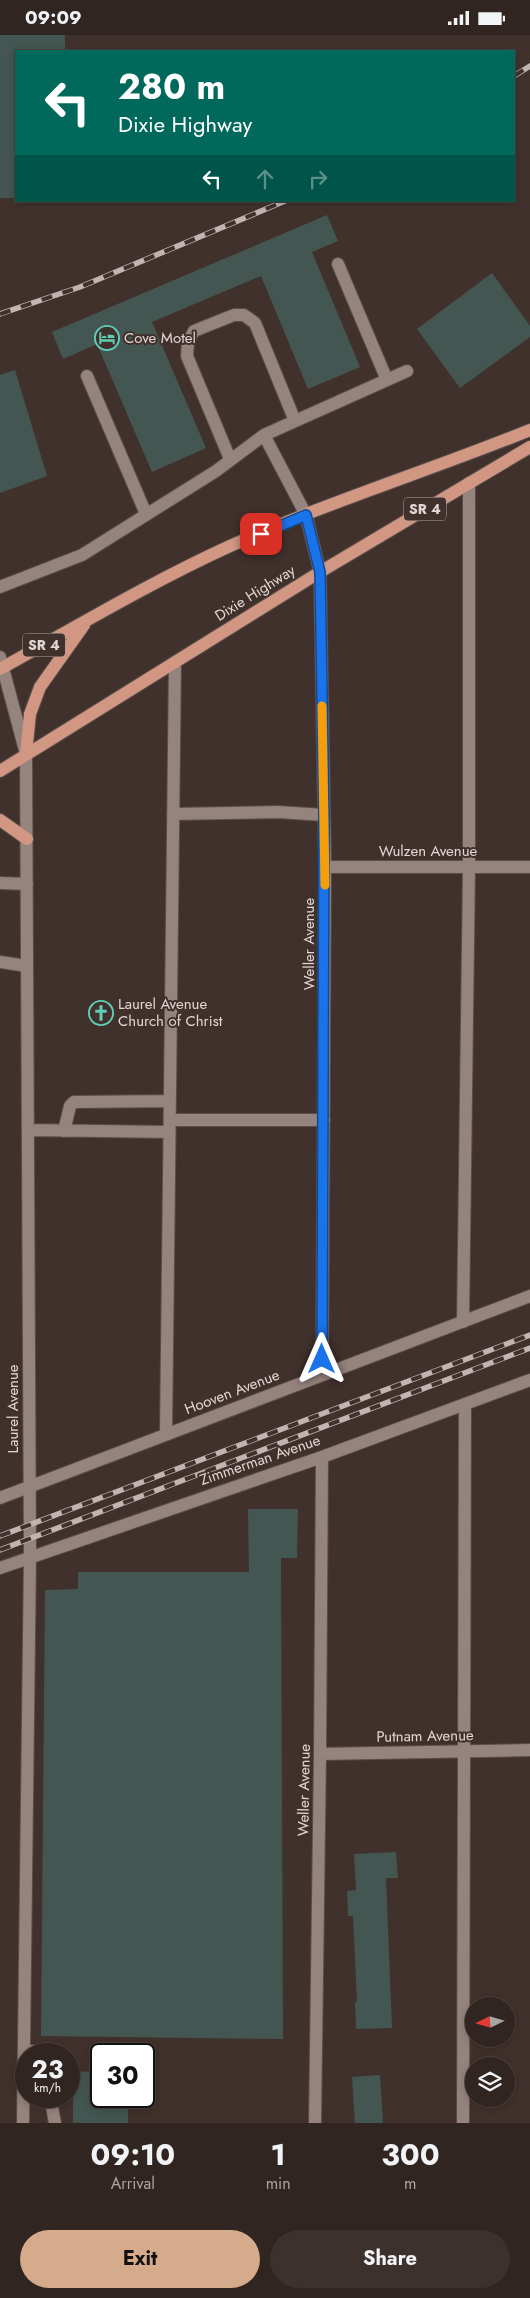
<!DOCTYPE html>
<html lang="en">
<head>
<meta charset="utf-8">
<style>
  body { margin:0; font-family:Jost,sans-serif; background:#3d312e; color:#f1f3f6; height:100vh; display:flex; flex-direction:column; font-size:19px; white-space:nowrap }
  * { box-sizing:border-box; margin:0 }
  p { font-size:16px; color:#a8a5a5 }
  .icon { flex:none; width:28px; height:28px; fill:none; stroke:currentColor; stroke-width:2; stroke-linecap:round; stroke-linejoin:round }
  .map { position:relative; height:2088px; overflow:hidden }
  .sheet { display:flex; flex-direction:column; background:#312521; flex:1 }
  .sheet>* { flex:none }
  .hud { position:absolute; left:15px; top:15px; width:500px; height:152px; border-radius:0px; box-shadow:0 2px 8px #0003,0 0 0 1px #4c423f; background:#00695c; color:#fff; overflow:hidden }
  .needle { width:32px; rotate:265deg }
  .controls { position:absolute; left:465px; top:1962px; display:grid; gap:10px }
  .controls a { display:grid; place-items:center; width:50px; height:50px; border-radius:50%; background:#312521; box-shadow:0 2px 8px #0003,0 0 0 1px #4c423f; font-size:25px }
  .speed { position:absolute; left:15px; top:2008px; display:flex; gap:10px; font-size:25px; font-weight:700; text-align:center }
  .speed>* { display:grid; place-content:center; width:65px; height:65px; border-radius:50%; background:#312521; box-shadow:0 2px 8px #0003,0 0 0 1px #4c423f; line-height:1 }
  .speed small { font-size:12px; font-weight:400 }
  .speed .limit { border:2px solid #111; border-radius:8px; background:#fff; color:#111 }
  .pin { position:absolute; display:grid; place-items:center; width:42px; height:42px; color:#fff; margin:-21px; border-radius:10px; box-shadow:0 2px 8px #0006 }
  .me { position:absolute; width:55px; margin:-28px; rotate:0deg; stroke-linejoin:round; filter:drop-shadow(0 0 4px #0008) }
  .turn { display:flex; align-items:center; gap:18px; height:105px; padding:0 20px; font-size:22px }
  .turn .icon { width:65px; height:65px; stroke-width:2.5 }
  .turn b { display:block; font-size:35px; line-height:42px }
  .lanes { display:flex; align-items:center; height:48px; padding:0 20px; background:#0003; justify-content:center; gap:25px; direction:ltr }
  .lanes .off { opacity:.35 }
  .eta { display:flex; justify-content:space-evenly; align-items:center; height:85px; text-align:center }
  .eta b { font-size:30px; font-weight:700; line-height:35px }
  .button { display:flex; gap:10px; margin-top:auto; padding:10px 20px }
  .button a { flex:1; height:58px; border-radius:30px; background:#d6ab8b; color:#111; font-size:20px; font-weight:700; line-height:58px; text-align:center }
  .button a+a { background:#3d312e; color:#f1f3f6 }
  .status { display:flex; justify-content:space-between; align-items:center; height:35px; padding:0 25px; background:#312521; direction:ltr }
  .status svg { height:14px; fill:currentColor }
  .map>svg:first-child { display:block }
  .building { fill:#445651 }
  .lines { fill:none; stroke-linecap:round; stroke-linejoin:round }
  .minor-casing { stroke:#5b4e49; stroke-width:14 }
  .major-casing { stroke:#5b4e49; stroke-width:14 }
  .minor { stroke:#95837d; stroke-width:12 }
  .major { stroke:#d19783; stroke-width:12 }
  .rail-casing { stroke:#c0b5b1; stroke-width:5.5 }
  .rail { stroke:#41312c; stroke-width:4; stroke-dasharray:11; stroke-linecap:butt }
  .route-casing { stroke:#114b97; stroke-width:12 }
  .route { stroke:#1a73e8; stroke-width:9 }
  .slow { stroke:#f59e0b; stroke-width:9 }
  .labels { text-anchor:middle; stroke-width:4; stroke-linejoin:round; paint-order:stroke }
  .shield { fill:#41312c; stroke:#b0a4a0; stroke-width:1 }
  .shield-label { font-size:14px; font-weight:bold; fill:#e0d6d2 }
  .poi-label { font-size:15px; fill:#e0d6d2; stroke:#41312c; text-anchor:start }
  .street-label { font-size:15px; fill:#e0d6d2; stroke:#41312c }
</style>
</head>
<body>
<div class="status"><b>09:09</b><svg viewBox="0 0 49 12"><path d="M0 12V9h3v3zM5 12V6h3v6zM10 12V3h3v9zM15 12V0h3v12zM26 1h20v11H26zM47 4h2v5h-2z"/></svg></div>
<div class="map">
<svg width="530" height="2088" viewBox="0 0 530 2088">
  <rect width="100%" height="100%" fill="#41312c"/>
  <path class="building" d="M0,0H65V16H16V163H0Z
    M327,180L338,206L312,217L360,332L308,354L261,241L152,287L206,413L152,437L97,309L63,324L52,297Z
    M492,238L530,291V302L460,353L417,294Z
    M15,335L47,441L0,458V340Z
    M248,1474H298L297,1523H281L283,2004L41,2001L45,1555L78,1554V1537H249Z
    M396,1817L398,1843H386L392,1993L356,1994L355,1967H357L353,1881H348L347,1856L356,1855L354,1819Z
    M101,2036V2061H128V2088H73V2037Z
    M380,2040L383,2088H355L352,2042Z"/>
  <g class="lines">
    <defs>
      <path id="minor" d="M338,229L387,345
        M87,341L146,479
        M264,400L306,480L320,537L325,832L322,1339
        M230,424L187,321L188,307L194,296L234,280H244L255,288L295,386
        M0,552L82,520L216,436L264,400L407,336
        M0,622L26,719L30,1521L23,2088
        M173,779L278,777L324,780
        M325,832H530
        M0,848L27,849
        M0,927L27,931
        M170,1085H324
        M28,1095L169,1097
        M64,1096L70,1071L74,1067L170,1066
        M463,1287L469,832V448
        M166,1399L175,627
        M0,1463L530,1261
        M0,1533L322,1422L530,1345
        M320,1719L530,1715
        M24,2016H43L46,2019
        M50,2061L55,2088
        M315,2088L320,1719L322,1422
        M463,2088L465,1369"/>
      <path id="major" d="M0,634C76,592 151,547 230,511C328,467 431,435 530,395
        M26,719L30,679L40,652L84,590
        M0,736L320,537L530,412
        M0,785L27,804"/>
    </defs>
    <use href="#minor" class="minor-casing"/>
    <use href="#major" class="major-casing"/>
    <use href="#minor" class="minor"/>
    <use href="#major" class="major"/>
    <defs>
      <path id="rail" d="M514,41L530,31
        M0,279L80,252L285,166
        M0,1501L530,1300
        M0,1515L530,1313"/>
    </defs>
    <use href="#rail" class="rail-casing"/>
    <use href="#rail" class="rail"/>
  </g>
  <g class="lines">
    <defs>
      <path id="route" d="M261,499L306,480L320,537L324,780L322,1324"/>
    </defs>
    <use href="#route" class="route-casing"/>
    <use href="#route" class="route"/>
    <path class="slow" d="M322,671L325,850"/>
  </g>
  <defs>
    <symbol id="hotel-ring" viewBox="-11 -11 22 22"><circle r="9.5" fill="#41312c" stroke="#5eceb7" stroke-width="1.5"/><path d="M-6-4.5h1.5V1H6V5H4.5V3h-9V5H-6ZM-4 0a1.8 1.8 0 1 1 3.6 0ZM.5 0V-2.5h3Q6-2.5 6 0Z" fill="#5eceb7"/></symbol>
    <symbol id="church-ring" viewBox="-11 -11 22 22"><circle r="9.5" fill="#41312c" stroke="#5eceb7" stroke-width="1.5"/><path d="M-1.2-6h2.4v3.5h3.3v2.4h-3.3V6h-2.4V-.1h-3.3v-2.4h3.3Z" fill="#5eceb7"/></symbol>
  </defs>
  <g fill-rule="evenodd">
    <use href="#hotel-ring" x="93" y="289" width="28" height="28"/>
    <use href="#church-ring" x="87" y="964" width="28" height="28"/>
  </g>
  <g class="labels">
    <g class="shield">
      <rect x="404" y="462.5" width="42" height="23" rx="4"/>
      <rect x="23" y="598.5" width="42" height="23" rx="4"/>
    </g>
    <g class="shield-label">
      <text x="425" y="479">SR 4</text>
      <text x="44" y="615">SR 4</text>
    </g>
    <g class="poi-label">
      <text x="124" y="308">Cove Motel</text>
      <text x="118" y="974">Laurel Avenue<tspan x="118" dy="17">Church of Christ</tspan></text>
    </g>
    <g class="street-label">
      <text transform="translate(255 558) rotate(-32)" y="5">Dixie Highway</text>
      <text x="428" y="821">Wulzen Avenue</text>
      <text transform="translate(309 909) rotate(-90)" y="5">Weller Avenue</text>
      <text transform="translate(232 1357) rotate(-21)" y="5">Hooven Avenue</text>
      <text transform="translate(13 1374) rotate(-90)" y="5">Laurel Avenue</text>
      <text transform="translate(260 1425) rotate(-19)" y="5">Zimmerman Avenue</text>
      <text transform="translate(425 1701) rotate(-1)" y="5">Putnam Avenue</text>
      <text transform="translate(304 1755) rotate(-89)" y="5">Weller Avenue</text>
    </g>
  </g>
</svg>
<div class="controls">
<a><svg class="needle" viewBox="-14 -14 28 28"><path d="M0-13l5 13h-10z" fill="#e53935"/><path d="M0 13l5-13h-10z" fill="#a8a5a5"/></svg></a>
<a><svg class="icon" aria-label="layers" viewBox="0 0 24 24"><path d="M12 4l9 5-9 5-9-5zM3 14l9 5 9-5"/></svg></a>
</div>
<div class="speed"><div>23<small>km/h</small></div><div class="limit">30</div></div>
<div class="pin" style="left:261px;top:499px;background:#d93025"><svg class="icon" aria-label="arrive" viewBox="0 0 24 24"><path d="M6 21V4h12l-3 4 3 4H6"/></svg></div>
<svg class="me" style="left:322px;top:1324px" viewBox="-20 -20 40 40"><path d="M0-17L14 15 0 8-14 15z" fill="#1a73e8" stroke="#fff" stroke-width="4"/></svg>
<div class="hud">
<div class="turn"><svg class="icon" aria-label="left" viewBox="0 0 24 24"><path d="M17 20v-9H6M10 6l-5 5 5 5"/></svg><div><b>280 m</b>Dixie Highway</div></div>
<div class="lanes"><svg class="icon" aria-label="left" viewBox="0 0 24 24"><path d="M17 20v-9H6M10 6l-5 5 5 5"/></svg><svg class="icon off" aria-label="ahead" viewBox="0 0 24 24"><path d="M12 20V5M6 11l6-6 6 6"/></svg><svg class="icon off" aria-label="right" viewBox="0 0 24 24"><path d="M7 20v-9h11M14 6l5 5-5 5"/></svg></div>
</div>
</div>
<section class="sheet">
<div class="eta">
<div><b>09:10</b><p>Arrival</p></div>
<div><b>1</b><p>min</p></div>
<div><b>300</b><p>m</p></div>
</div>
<div class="button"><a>Exit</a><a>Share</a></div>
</section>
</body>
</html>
